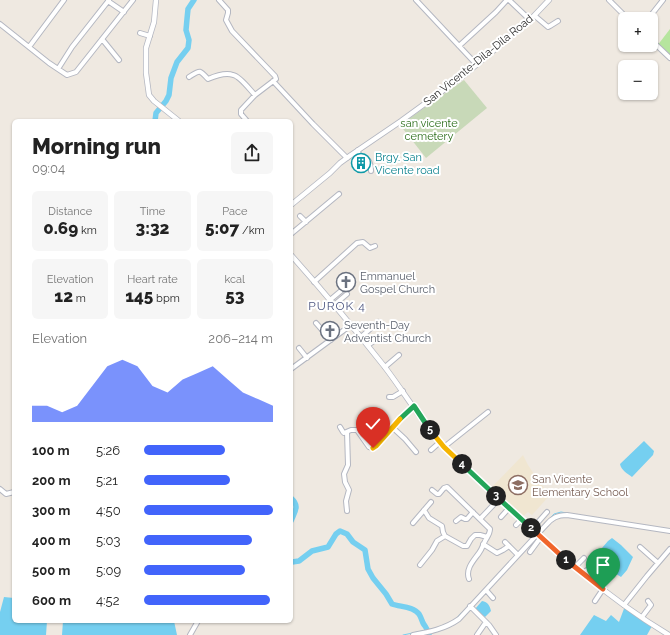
<!DOCTYPE html>
<html lang="en">
<head>
<meta charset="utf-8">
<style>
  :root { --surface:#fff; --page:#f6f6f6; --text:#222; --muted:#767676; --accent:#4264fb }
  body { margin:0; font-family:Raleway,sans-serif; background:var(--page); color:var(--text); height:100vh; display:flex; flex-direction:column; font-size:15px; white-space:nowrap }
  * { box-sizing:border-box; margin:0 }
  p { font-size:13px; color:var(--muted) }
  .icon { flex:none; width:22px; height:22px; fill:none; stroke:currentColor; stroke-width:2; stroke-linecap:round; stroke-linejoin:round }
  .map { position:relative; flex:1; overflow:hidden }
  .details { position:absolute; left:12px; top:119px; width:281px; height:504px; display:flex; flex-direction:column; background:var(--surface); border-radius:6px; box-shadow:0 1px 3px #0004 }
  .details>* { flex:none }
  .buttons { position:absolute; left:618px; top:12px; display:grid; gap:8px }
  .buttons a { display:grid; place-items:center; width:40px; height:40px; border-radius:6px; background:var(--surface); box-shadow:0 1px 3px #0004; font-size:20px }
  .pin { position:absolute; display:grid; place-items:center; width:34px; height:34px; color:#fff; margin:-41px -17px; border-radius:50% 50% 50% 0; rotate:-45deg; box-shadow:0 0 4px #0007 }
  .pin .icon { rotate:45deg }
  .km { position:absolute; width:20px; height:20px; margin:-10px; border-radius:50%; background:#222; color:#fff; font-size:11px; line-height:20px; text-align:center }
  .round { display:grid; place-items:center; flex:none; width:42px; height:42px; border-radius:6px; background:var(--page) }
  .overview { display:flex; align-items:center; justify-content:space-between; height:68px; padding:0 20px }
  h1 { font-size:22px; font-weight:800; line-height:30px }
  .stats { display:grid; grid-template-columns:repeat(3,1fr); gap:6px; height:68px; padding:4px 20px }
  .stats div { display:grid; align-content:center; border-radius:6px; background:var(--page); text-align:center }
  .stats b { font-size:17px; font-weight:800 }
  .stats small { font-size:11px; font-weight:400 }
  .stats p { font-size:11px }
  .chart { height:112px; padding:8px 20px }
  .chart p { display:flex; justify-content:space-between }
  .chart svg { width:100%; height:72px; margin-top:4px; fill:var(--accent); opacity:.7 }
  ul { padding:0 20px; list-style:none; font-size:13px }
  li { display:grid; grid-template-columns:64px 48px 1fr; align-items:center; height:30px }
  li i { height:10px; border-radius:5px; background:var(--accent) }
  .map>svg:first-child { display:block }
  .education { fill:#f0e6d1 }
  .green { fill:#b6e59e }
  .cemetery { fill:#c8d9b8 }
  .water { fill:#75cff0 }
  .lines { fill:none; stroke-linecap:round; stroke-linejoin:round }
  .stream { stroke:#75cff0; stroke-width:1 }
  .river { stroke:#75cff0; stroke-width:5.5 }
  .minor-casing { stroke:#b4b7c1; stroke-width:6 }
  .tertiary-casing { stroke:#b4b7c1; stroke-width:6 }
  .minor { stroke:#fff; stroke-width:4 }
  .tertiary { stroke:#fff; stroke-width:4.5 }
  .split-1-casing { stroke:#fff; stroke-width:8 }
  .split-2-casing { stroke:#fff; stroke-width:8 }
  .split-3-casing { stroke:#fff; stroke-width:8 }
  .split-4-casing { stroke:#fff; stroke-width:8 }
  .split-5-casing { stroke:#fff; stroke-width:8 }
  .split-6-casing { stroke:#fff; stroke-width:8 }
  .split-7-casing { stroke:#fff; stroke-width:8 }
  .split-1 { stroke:#f0652b; stroke-width:5 }
  .split-2 { stroke:#f0652b; stroke-width:5 }
  .split-3 { stroke:#22a559; stroke-width:5 }
  .split-4 { stroke:#22a559; stroke-width:5 }
  .split-5 { stroke:#f5b400; stroke-width:5 }
  .split-6 { stroke:#22a559; stroke-width:5 }
  .split-7 { stroke:#f5b400; stroke-width:5 }
  .labels { text-anchor:middle; stroke-width:4; stroke-linejoin:round; paint-order:stroke }
  .street-label { font-size:11px; fill:#2e2e2e; stroke:#fff }
  .park-label { font-size:11px; fill:#2c6e1b; stroke:#fff }
  .culture-label { font-size:11px; fill:#0d838f; stroke:#fff; text-anchor:start }
  .worship-label { font-size:11px; fill:#5b616d; stroke:#fff; text-anchor:start }
  .education-label { font-size:11px; fill:#785e54; stroke:#fff; text-anchor:start }
  .neighbourhood-label { font-size:12px; letter-spacing:1px; fill:#4d5680; stroke:#fff }
</style>
</head>
<body>
<div class="map">
<svg width="670" height="635" viewBox="0 0 670 635">
  <rect width="100%" height="100%" fill="#efe9e1"/>
  <!-- education -->
  <path class="education" d="M523 455 528 465 540 483 550 495 532 515 528 512 522 517 491 488Z"/>
  <!-- green -->
  <path class="green" d="M670 29V54H669L657 46Z"/>
  <!-- cemetery -->
  <path class="cemetery" d="M464 80 487 108 426 158 400 125Z"/>
  <!-- water -->
  <path class="water" d="M644 441 654 451 653 455 632 477C628 474 621 470 620 464Z
    M612 538 621 545 633 557 627 570 621 577 613 572V567L609 562 612 559V556L602 548 608 541Z
    M4 597 14 598V621H47L46 635H0V612Z
    M482 601C488 602 490 606 491 611L485 617 475 609Z
    M625 606 652 626 647 635H580L594 615 606 621 611 615 619 622Z
    M63 621H174L177 635H62Z"/>
  <g class="lines">
    <!-- stream -->
    <path class="stream" d="M549 519 554 514 561 512 583 516
      M457 618 461 613
      M403 635 432 629"/>
    <!-- river -->
    <path class="river" d="M155 121 156 113 166 101 169 95 171 78 177 62 188 48 189 40 186 30 187 19 188 9 194 0
      M291 498C300 506 295 511 291 521
      M291 561 292 562 299 561 312 551 328 547 336 534 340 531 347 534 353 542 365 550 368 569 373 578 386 594 392 604C400 607 413 606 419 614 421 617 422 621 423 623 426 628 428 629 429 635"/>
    <!-- minor casing -->
    <g class="minor-casing">
      <path id="minor" d="M219 0 228 10V13L226 20 232 31 275 76 276 79 255 95 241 110V114L247 121
        M416 0 476 64
        M509 0 530 20
        M609 0 628 19
        M108 1 124 12
        M535 16 548 27 550 26 558 21
        M648 19 663 0
        M0 24 49 63 67 75 76 72 133 0
        M140 33 150 36
        M102 39 119 60
        M651 40 670 58
        M459 46 496 12 507 0
        M29 47 64 0
        M58 69 72 47 109 0
        M189 77C200 70 199 69 208 79 215 76 225 72 233 75 240 76 250 90 255 95
        M273 81 313 124 347 158
        M358 150 359 156C368 158 371 161 371 171
        M300 216 306 222
        M291 234 339 194
        M314 282 357 243 363 242 370 248 375 246
        M330 300 342 290
        M334 305 347 294
        M316 323 331 340
        M361 337 378 322
        M368 345 380 337
        M299 348 307 358
        M385 367 399 355
        M291 369 351 325
        M389 397H393L403 391
        M340 427 343 432 344 433 351 430H357L369 447 373 448 376 446 392 427 414 406
        M392 427 405 439 416 452
        M347 432 348 465 344 474 345 482 349 490 346 501 347 511
        M444 447 488 412
        M431 450 440 442
        M0 489 6 494 14 492
        M432 490 437 494H439L444 488 447 487 490 529C490 534 487 537 485 541 483 545 482 549 479 553 474 560 465 569 469 579
        M424 510 429 518 442 526 443 532 445 536 463 546H467L471 539 475 535H480L487 537
        M501 517 509 508
        M480 519 499 499
        M456 521 461 517 465 519H467L473 512
        M413 523 431 502
        M516 525 521 520
        M532 529 547 512
        M505 542 518 555
        M483 544 497 553 503 550 509 546
        M640 547 658 563
        M530 552 541 537
        M420 565 432 550 437 541 445 536
        M575 567 584 558
        M583 573 591 567
        M486 590 493 598
        M595 601 603 589
        M624 605 647 576 670 549
        M470 606 489 625 496 635
        M642 617 651 605 648 601
        M190 635 198 621
        M413 635C429 632 445 629 459 619L546 525C552 518 557 515 567 515L670 531
        M477 635 486 622"/>
    </g>
    <!-- tertiary casing -->
    <g class="tertiary-casing">
      <path id="tertiary" d="M156 0 154 22 146 48V73L149 95 154 101 179 121
        M291 205 330 173 340 163 351 155 401 121 463 76 530 20 549 0
        M291 255C323 291 354 328 384 366 404 392 421 421 443 446 460 465 481 482 500 500 553 549 607 598 669 635"/>
    </g>
    <!-- minor -->
    <use href="#minor" class="minor"/>
    <!-- tertiary -->
    <use href="#tertiary" class="tertiary"/>
  </g>
  <g class="lines">
    <!-- split-1 casing -->
    <g class="split-1-casing">
      <path id="split-1" d="M566 560 603 589"/>
    </g>
    <!-- split-2 casing -->
    <g class="split-2-casing">
      <path id="split-2" d="M531 528 566 560"/>
    </g>
    <!-- split-3 casing -->
    <g class="split-3-casing">
      <path id="split-3" d="M496 496 531 528"/>
    </g>
    <!-- split-4 casing -->
    <g class="split-4-casing">
      <path id="split-4" d="M462 464 496 496"/>
    </g>
    <!-- split-5 casing -->
    <g class="split-5-casing">
      <path id="split-5" d="M430 430 444 447 462 464"/>
    </g>
    <!-- split-6 casing -->
    <g class="split-6-casing">
      <path id="split-6" d="M400 419 414 406 430 430"/>
    </g>
    <!-- split-7 casing -->
    <g class="split-7-casing">
      <path id="split-7" d="M373 448 376 446 400 419"/>
    </g>
    <!-- split-1 -->
    <use href="#split-1" class="split-1"/>
    <!-- split-2 -->
    <use href="#split-2" class="split-2"/>
    <!-- split-3 -->
    <use href="#split-3" class="split-3"/>
    <!-- split-4 -->
    <use href="#split-4" class="split-4"/>
    <!-- split-5 -->
    <use href="#split-5" class="split-5"/>
    <!-- split-6 -->
    <use href="#split-6" class="split-6"/>
    <!-- split-7 -->
    <use href="#split-7" class="split-7"/>
  </g>
  <!-- icons -->
  <defs>
    <g id="building-ring" transform="scale(1)"><circle r="9.5" fill="#fff" stroke="#0f9aa8" stroke-width="1.5"/><path d="M-4-6H4V6H1V3H-1V6H-4ZM-2.5-4.3h1.7v1.8h-1.7ZM.8-4.3h1.7v1.8H.8ZM-2.5-1h1.7V.8h-1.7ZM.8-1h1.7V.8H.8Z" fill="#0f9aa8"/></g>
    <g id="church-ring" transform="scale(1)"><circle r="9.5" fill="#fff" stroke="#6b7280" stroke-width="1.5"/><path d="M-1.2-6h2.4v3.5h3.3v2.4h-3.3V6h-2.4V-.1h-3.3v-2.4h3.3Z" fill="#6b7280"/></g>
    <g id="school-ring" transform="scale(1)"><circle r="9.5" fill="#fff" stroke="#8d6e63" stroke-width="1.5"/><path d="M0-5L7-2L0 1L-7-2ZM-4 1L0 2.5L4 1V4Q0 6-4 4Z" fill="#8d6e63"/></g>
  </defs>
  <g fill-rule="evenodd">
    <use href="#building-ring" x="361" y="163"/>
    <use href="#church-ring" x="346" y="282"/>
    <use href="#church-ring" x="330" y="331"/>
    <use href="#school-ring" x="518" y="485"/>
  </g>
  <g class="labels">
    <!-- street labels -->
    <g class="street-label">
      <text transform="translate(478 60) rotate(-39)" y="4">San Vicente-Dila-Dila Road</text>
    </g>
    <!-- park labels -->
    <g class="park-label">
      <text x="429" y="127">san vicente<tspan x="429" dy="13">cemetery</tspan></text>
    </g>
    <!-- culture labels -->
    <g class="culture-label">
      <text x="375" y="161">Brgy. San<tspan x="375" dy="13">Vicente road</tspan></text>
    </g>
    <!-- worship labels -->
    <g class="worship-label">
      <text x="360" y="280">Emmanuel<tspan x="360" dy="13">Gospel Church</tspan></text>
      <text x="344" y="329">Seventh-Day<tspan x="344" dy="13">Adventist Church</tspan></text>
    </g>
    <!-- education labels -->
    <g class="education-label">
      <text x="532" y="483">San Vicente<tspan x="532" dy="13">Elementary School</tspan></text>
    </g>
    <!-- neighbourhood labels -->
    <g class="neighbourhood-label">
      <text x="337" y="310">PUROK 4</text>
    </g>
  </g>
</svg>
<div class="buttons">
<a>+</a>
<a>−</a>
</div>
<div class="pin" style="left:603px;top:589px;background:#1e9e55"><svg class="icon" aria-label="arrive" viewBox="0 0 24 24"><path d="M6 21V4h12l-3 4 3 4H6"/></svg></div>
<div class="pin" style="left:373px;top:448px;background:#d93025"><svg class="icon" aria-label="check" viewBox="0 0 24 24"><path d="M5 12l5 5 9-10"/></svg></div>
<b class="km" style="left:566px;top:560px">1</b>
<b class="km" style="left:531px;top:528px">2</b>
<b class="km" style="left:496px;top:496px">3</b>
<b class="km" style="left:462px;top:464px">4</b>
<b class="km" style="left:430px;top:430px">5</b>
<section class="details">
<div class="overview"><div><h1>Morning run</h1><p>09:04</p></div><a class="round"><svg class="icon" aria-label="share" viewBox="0 0 24 24"><path d="M12 15V3M7 8l5-5 5 5M5 13v7h14v-7"/></svg></a></div>
<div class="stats">
<div><p>Distance</p><b>0.69<small> km</small></b></div>
<div><p>Time</p><b>3:32</b></div>
<div><p>Pace</p><b>5:07<small> /km</small></b></div>
</div>
<div class="stats">
<div><p>Elevation</p><b>12<small> m</small></b></div>
<div><p>Heart rate</p><b>145<small> bpm</small></b></div>
<div><p>kcal</p><b>53</b></div>
</div>
<div class="chart"><p><span>Elevation</span>206–214 m</p>
<svg viewBox="0 0 160 44" preserveAspectRatio="none"><path d="M0 44V34L10 34L20 38L30 34L40 22L50 10L60 6L70 10L80 22L90 26L100 18L110 14L120 10L130 18L140 26L150 30L160 34V44z"/></svg>
</div>
<ul>
<li><b>100 m</b>5:26<i style="width:63%"></i></li>
<li><b>200 m</b>5:21<i style="width:67%"></i></li>
<li><b>300 m</b>4:50<i style="width:100%"></i></li>
<li><b>400 m</b>5:03<i style="width:84%"></i></li>
<li><b>500 m</b>5:09<i style="width:78%"></i></li>
<li><b>600 m</b>4:52<i style="width:98%"></i></li>
</ul>
</section>
</div>
</body>
</html>
